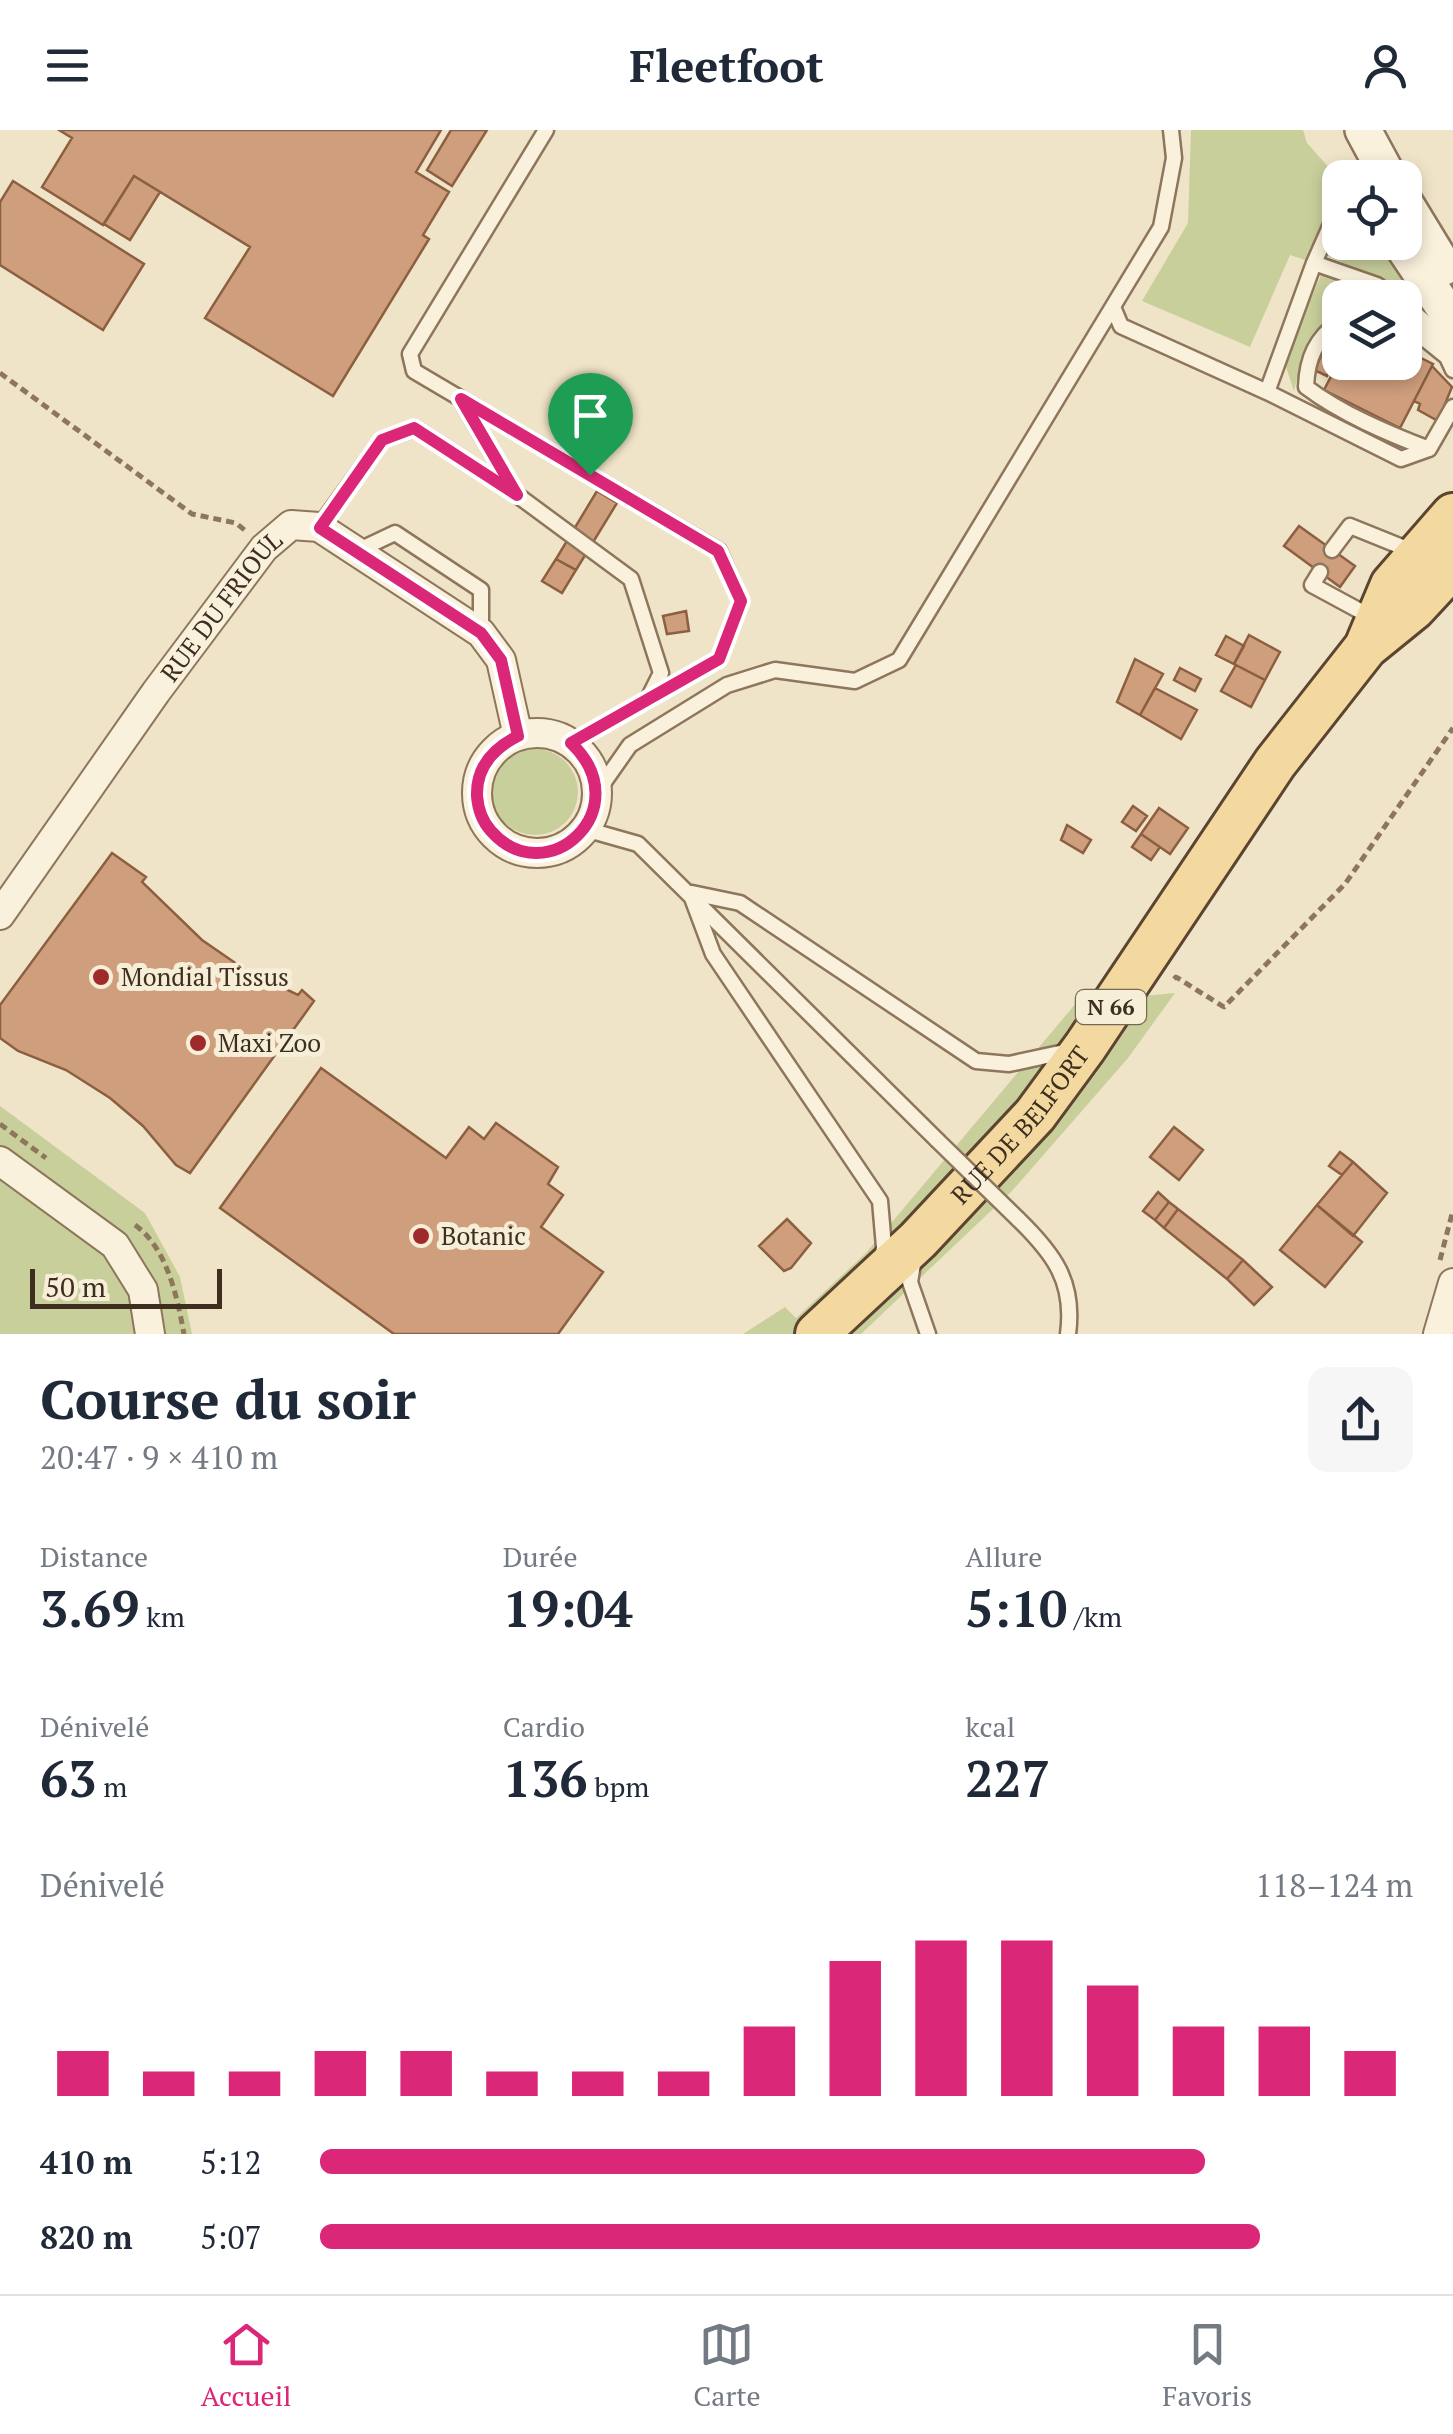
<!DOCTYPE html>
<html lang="fr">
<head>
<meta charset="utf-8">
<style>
  :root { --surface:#fff; --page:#f6f6f7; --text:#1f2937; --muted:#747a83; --line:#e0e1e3; --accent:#db2777 }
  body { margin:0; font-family:"PT Serif",serif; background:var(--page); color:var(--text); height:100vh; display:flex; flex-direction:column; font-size:38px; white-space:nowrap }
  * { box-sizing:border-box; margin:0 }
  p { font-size:32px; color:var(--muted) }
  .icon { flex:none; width:55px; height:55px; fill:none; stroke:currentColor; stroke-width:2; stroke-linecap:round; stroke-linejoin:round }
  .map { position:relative; height:1204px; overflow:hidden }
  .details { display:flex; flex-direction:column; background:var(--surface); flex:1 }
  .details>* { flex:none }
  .fabs { position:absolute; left:1322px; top:30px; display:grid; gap:20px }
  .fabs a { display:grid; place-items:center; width:100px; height:100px; border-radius:20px; background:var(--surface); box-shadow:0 5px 15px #0003; font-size:50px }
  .scale { position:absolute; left:30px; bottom:25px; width:192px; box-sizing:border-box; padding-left:10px; border:5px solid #3d2e20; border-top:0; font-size:28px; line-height:35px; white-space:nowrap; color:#3d2e20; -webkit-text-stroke:8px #f7eed8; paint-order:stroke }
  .pin { position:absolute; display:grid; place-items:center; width:85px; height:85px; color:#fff; margin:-102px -42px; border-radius:50% 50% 50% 0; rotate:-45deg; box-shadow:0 0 10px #0007 }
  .pin .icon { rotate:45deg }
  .round { display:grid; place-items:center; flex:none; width:105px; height:105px; border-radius:20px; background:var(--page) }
  .head { display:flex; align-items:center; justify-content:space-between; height:170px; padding:0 40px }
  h1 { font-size:55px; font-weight:800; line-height:75px }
  .stats { display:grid; grid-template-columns:repeat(3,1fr); gap:15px; height:170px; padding:10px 40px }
  .stats div { display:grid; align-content:center }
  .stats b { font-size:50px; font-weight:800 }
  .stats small { font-size:28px; font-weight:400 }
  .stats p { font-size:28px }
  .chart { height:280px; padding:20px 40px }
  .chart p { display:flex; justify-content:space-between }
  .chart svg { width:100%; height:180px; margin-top:10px; stroke:var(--accent); stroke-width:6 }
  ul { padding:0 40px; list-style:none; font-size:32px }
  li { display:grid; grid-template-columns:160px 120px 1fr; align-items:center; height:75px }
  li i { height:25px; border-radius:12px; background:var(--accent) }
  header { display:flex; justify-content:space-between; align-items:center; height:130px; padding:0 40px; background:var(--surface); font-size:45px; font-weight:800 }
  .dock { display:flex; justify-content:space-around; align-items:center; height:140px; border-top:2px solid var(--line); background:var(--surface); font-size:28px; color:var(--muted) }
  .dock a { display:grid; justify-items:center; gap:5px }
  .dock .selected { color:var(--accent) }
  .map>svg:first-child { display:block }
  .green { fill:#c9cf9b }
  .building { fill:#cf9f7d; stroke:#8d5f41; stroke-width:2.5 }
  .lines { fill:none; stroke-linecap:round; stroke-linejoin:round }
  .service-casing { stroke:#8d765c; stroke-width:19 }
  .minor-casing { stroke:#8d765c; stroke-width:32 }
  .tertiary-casing { stroke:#8d765c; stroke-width:40 }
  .primary-casing { stroke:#5b4430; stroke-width:48 }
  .path { stroke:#8d765c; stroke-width:5; stroke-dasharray:8 5; stroke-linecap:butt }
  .service { stroke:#faf1dc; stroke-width:14 }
  .minor { stroke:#faf1dc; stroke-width:28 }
  .tertiary { stroke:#faf1dc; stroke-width:35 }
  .primary { stroke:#f3d9a0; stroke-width:42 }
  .service-bridge-casing { stroke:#8d765c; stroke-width:19; stroke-linecap:butt }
  .service-bridge { stroke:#faf1dc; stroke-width:14 }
  .route-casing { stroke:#fff; stroke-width:20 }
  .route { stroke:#db2777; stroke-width:12 }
  .poi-dot { fill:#9e2a2b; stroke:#f7eed8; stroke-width:4 }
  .labels { text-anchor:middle; stroke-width:10; stroke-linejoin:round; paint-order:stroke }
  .shield { fill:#f7eed8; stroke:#756857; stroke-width:2.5 }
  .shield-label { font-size:22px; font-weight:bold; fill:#3d2e20 }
  .street-label { font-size:25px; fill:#3d2e20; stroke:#f7eed8 }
  .poi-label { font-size:25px; fill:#3d2e20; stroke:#f7eed8; text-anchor:start }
</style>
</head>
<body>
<header><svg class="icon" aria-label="menu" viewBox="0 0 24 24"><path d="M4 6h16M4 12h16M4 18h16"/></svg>Fleetfoot<svg class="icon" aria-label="person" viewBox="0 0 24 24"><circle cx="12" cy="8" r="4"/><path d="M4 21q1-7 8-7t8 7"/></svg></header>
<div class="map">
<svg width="1453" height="1204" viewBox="0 0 1453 1204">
  <rect width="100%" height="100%" fill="#f0e4c8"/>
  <!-- green -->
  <path class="green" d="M1191 0H1303L1307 13 1340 50 1314 133 1290 125 1250 217 1142 171 1188 93Z
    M1340 99V112L1385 113 1418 168 1326 125Z
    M1322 142 1370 162 1375 167 1340 168V180C1311 196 1301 230 1294 261L1285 234Z
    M492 662a43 43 0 1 1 86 0a43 43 0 1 1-86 0Z
    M1175 863 1128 928 1012 1061 861 1204H743L785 1177 796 1188 866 1123 1077 872Z
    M0 976 145 1083 180 1147 192 1204H0Z"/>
  <!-- building -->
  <path class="building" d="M59 0H441L416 42 449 62 423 105 429 109 333 266 205 188 250 117 134 46 103 95 42 57 72 8Z
    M451 0H487L452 56 427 40Z
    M134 46 160 62 130 110 104 94Z
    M13 51 144 134 103 200 0 135V72Z
    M1329 211 1340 219 1327 246 1314 240Z
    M1405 220 1433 234 1400 298 1324 260 1340 229V232H1405Z
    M1432 236 1452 257 1438 291 1418 280 1420 274 1414 271Z
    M597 361 617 373 576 440 556 429Z
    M1299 396 1355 436 1340 457 1284 416Z
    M556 429 576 440 562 463 542 451Z
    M686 481 689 501 667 504 663 486Z
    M1249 505 1280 522 1265 550 1234 534Z
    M1226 506 1244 516 1234 534 1216 525Z
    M1135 529 1163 544 1140 585 1117 572Z
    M1236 535 1265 550 1251 577 1221 561Z
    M1180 538 1201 549 1195 561 1174 550Z
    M1155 558 1197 580 1181 609 1140 585Z
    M1133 676 1147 686 1136 701 1122 692Z
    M1159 678 1188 698 1170 724 1141 704Z
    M1067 695 1091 710 1083 723 1061 710Z
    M1141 704 1160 717 1151 730 1132 717Z
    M112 723 146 747 142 752 202 810 244 839 298 865 302 860 314 871 190 1043 176 1035 143 996 110 968 66 940 18 921 0 908V875Z
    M321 938 446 1028 469 997 484 1009 496 993 558 1037 548 1054 563 1065 541 1097 603 1142 558 1204H394L220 1078Z
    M1174 997 1203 1020 1179 1050 1150 1027Z
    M1340 1022 1353 1032 1342 1045 1329 1036Z
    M1353 1032 1387 1063 1353 1106 1317 1075Z
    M1158 1062 1169 1072 1155 1090 1143 1081Z
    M1169 1072 1178 1079 1164 1098 1155 1090Z
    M1317 1075 1362 1112 1325 1157 1280 1120Z
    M1178 1079 1243 1130 1227 1149 1164 1098Z
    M787 1089 811 1113 791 1138 784 1141 759 1116Z
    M1243 1130 1272 1157 1254 1175 1227 1149Z"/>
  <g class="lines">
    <!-- service casing -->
    <g class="service-casing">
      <path id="service" d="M546 0 410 224 414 241 719 421 741 471 719 529 571 613
        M1314 133 1377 155 1395 168
        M1405 175 1453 216
        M1113 177 1121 196 1267 262 1401 329 1429 319 1453 277
        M1340 191C1316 208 1307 228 1306 257 1342 284 1387 303 1429 319
        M1405 193 1447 227 1453 240
        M1267 262 1314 133 1340 74
        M461 270 513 359
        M319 397 382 310 415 298 517 365 631 449 661 543 648 569
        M1332 420 1350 396 1412 421
        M357 421 395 403 481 460V502
        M1320 442 1312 455 1373 488
        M597 662 630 615 727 555 775 540 855 551 899 530 1161 97 1174 28 1171 0
        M585 699 638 714 937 1010
        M692 763 740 773 976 931 1009 934 1069 921
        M692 768 713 824 880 1071 884 1117 882 1131
        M1018 1089C1054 1124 1075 1152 1068 1204
        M914 1128 910 1152 928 1204"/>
    </g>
    <!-- minor casing -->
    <g class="minor-casing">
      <g id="minor">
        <circle cx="537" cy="663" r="60"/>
        <path id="s1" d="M0 785 156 562 264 418 291 395 319 397 481 503 501 530 518 606"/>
        <path d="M0 1031 115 1115 143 1160 150 1204"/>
        <path d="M1438 1204 1453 1153"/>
      </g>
    </g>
    <!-- tertiary casing -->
    <g class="tertiary-casing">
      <path id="tertiary" d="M1363 0 1389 48
        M1405 73 1444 137
        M1400 112 1453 191"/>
    </g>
    <!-- primary casing -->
    <g class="primary-casing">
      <g id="primary">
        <path d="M1368 512 1392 455 1453 385"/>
        <path id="s2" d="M817 1204 918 1110 1035 985 1085 917 1275 633 1366 517 1414 478 1453 436"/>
      </g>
    </g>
    <!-- path -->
    <path class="path" d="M0 243 192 384 236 393 247 402
      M1174 849 1176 847 1224 877 1345 754 1453 598
      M0 994 46 1028
      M135 1095C167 1118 177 1166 184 1204
      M1440 1130 1453 1080"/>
    <!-- service -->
    <use href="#service" class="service"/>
    <!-- minor -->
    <use href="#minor" class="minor"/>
    <!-- tertiary -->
    <use href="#tertiary" class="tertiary"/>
    <!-- primary -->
    <use href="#primary" class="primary"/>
    <!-- service-bridge casing -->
    <g class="service-bridge-casing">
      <path id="service-bridge" d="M937 1010 1018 1089"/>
    </g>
    <!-- service-bridge -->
    <use href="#service-bridge" class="service-bridge"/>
  </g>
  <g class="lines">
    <!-- route casing -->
    <g class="route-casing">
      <path id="route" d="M461 269 718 421 741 471 719 529 571 613C640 678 547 764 491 701 482 691 478 679 477 666 476 636 494 618 518 606L501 530 481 503 320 398 382 310 414 298 517 365Z"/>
    </g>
    <!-- route -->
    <use href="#route" class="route"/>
  </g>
  <!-- markers -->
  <g class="poi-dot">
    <circle cx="101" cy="847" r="10"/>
    <circle cx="198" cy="913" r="10"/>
    <circle cx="421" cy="1106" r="10"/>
  </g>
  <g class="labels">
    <!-- shield labels -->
    <rect class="shield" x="1076" y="860" width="70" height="34" rx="8"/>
    <g class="shield-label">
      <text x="1111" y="885">N 66</text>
    </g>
    <!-- street labels -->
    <g class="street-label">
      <text dy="9" stroke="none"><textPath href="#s1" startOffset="380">RUE DU FRIOUL</textPath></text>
      <text dy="9" stroke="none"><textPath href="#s2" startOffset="292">RUE DE BELFORT</textPath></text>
    </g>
    <!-- poi labels -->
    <g class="poi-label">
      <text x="121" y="856">Mondial Tissus</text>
      <text x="218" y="922">Maxi Zoo</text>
      <text x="441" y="1115">Botanic</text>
    </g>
  </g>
</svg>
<div class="fabs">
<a><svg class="icon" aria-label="locate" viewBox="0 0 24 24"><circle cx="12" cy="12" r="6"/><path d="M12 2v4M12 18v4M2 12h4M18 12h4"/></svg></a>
<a><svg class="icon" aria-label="layers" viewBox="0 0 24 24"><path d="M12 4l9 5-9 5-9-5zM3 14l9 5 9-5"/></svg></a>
</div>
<div class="scale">50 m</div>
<div class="pin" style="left:590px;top:345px;background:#1e9e55"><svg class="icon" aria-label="arrive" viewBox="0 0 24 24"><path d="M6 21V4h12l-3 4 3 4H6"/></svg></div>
</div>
<section class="details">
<div class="head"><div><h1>Course du soir</h1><p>20:47 · 9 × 410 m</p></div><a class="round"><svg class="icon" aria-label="share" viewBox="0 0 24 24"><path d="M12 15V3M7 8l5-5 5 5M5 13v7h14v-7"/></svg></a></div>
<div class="stats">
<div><p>Distance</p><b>3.69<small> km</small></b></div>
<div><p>Durée</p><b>19:04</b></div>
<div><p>Allure</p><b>5:10<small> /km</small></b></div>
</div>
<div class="stats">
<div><p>Dénivelé</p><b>63<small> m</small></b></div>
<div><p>Cardio</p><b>136<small> bpm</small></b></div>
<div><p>kcal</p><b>227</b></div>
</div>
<div class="chart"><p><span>Dénivelé</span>118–124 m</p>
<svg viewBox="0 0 160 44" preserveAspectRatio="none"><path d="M5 44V33M15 44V38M25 44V38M35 44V33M45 44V33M55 44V38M65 44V38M75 44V38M85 44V27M95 44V11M105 44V6M115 44V6M125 44V17M135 44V27M145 44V27M155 44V33"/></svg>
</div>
<ul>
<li><b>410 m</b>5:12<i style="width:81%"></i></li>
<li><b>820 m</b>5:07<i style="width:86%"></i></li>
</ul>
</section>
<nav class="dock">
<a class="selected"><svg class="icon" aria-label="home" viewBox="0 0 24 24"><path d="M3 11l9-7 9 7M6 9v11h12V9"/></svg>Accueil</a>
<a><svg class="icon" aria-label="map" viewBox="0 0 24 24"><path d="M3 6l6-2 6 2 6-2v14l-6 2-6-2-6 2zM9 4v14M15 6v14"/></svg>Carte</a>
<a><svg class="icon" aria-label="saved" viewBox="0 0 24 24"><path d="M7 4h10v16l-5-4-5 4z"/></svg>Favoris</a>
</nav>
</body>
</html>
